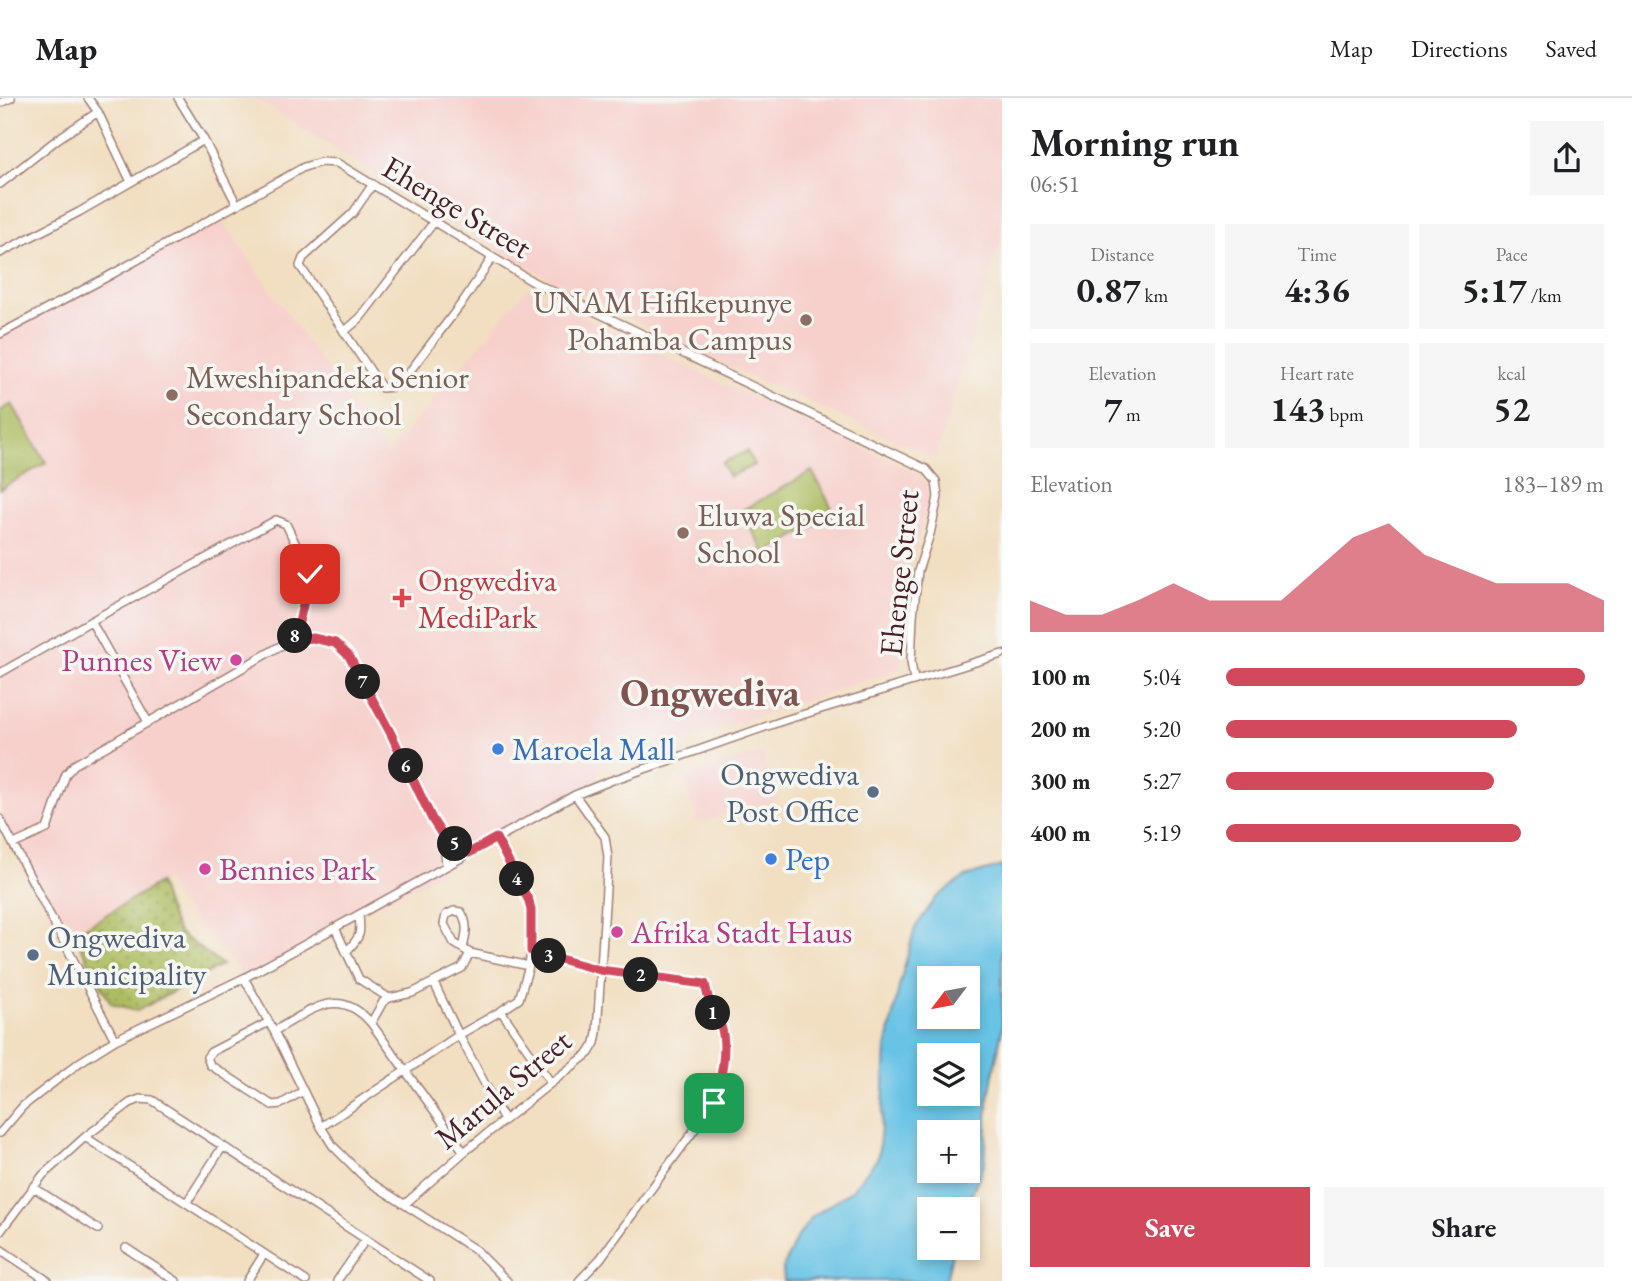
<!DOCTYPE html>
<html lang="en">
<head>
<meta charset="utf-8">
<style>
  :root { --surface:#fff; --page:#f6f6f6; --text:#202124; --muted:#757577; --line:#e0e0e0; --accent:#d1495b }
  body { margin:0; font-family:"EB Garamond",serif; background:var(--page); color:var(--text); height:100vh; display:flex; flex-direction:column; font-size:26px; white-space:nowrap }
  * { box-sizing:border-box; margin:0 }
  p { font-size:23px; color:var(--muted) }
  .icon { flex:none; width:38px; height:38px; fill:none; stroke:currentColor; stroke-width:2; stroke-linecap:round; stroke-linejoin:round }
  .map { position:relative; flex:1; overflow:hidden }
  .panel { display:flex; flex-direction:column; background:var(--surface); width:630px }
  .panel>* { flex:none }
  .needle { width:46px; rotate:238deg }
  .buttons { position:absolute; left:917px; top:868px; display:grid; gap:14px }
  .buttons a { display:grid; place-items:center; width:63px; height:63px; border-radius:0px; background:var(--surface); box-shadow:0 4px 10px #0003; font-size:35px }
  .pin { position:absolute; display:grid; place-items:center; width:60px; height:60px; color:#fff; margin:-30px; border-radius:14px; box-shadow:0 4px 10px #0006 }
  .km { position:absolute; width:35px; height:35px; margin:-18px; border-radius:50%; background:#222; color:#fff; font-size:19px; line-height:35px; text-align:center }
  .round { display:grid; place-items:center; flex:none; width:74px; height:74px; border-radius:0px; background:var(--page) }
  .overview { display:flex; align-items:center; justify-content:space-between; height:119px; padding:0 28px }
  h1 { font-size:38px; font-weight:700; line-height:52px }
  .metrics { display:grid; grid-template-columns:repeat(3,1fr); gap:10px; height:119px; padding:7px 28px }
  .metrics div { display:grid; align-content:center; border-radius:0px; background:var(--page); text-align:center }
  .metrics b { font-size:35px; font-weight:700 }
  .metrics small { font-size:19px; font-weight:400 }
  .metrics p { font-size:19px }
  .chart { height:196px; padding:14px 28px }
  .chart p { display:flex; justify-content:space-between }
  .chart svg { width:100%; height:126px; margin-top:7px; fill:var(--accent); opacity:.7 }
  .button { display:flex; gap:14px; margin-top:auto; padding:14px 28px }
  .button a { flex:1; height:80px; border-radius:0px; background:var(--accent); color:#fff; font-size:28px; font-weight:700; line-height:80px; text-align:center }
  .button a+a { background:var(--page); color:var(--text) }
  ul { padding:0 28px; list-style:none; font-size:23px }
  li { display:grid; grid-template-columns:112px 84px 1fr; align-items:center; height:52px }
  li i { height:18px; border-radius:9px; background:var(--accent) }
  header { display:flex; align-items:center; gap:42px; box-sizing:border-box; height:98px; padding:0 35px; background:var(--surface); border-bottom:2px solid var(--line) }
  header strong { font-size:33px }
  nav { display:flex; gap:38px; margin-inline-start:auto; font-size:24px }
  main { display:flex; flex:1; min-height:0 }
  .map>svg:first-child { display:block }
  .built { fill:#f7d0cc }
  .grass { fill:#acbc5e; stroke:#7b6e44; stroke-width:2 }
  .park { fill:url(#park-dots); stroke:#7b6e44; stroke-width:2 }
  .water { fill:#68c3e5; stroke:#597188; stroke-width:2; fill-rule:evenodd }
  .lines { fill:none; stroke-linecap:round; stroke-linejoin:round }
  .street-casing { stroke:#9e7e76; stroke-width:10 }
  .street { stroke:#fff; stroke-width:7 }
  .route-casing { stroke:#fff; stroke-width:14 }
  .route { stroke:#d1495b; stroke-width:9 }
  .education-dot { fill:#8d6e63; stroke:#f6f6f2; stroke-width:2.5 }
  .health-dot { fill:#e0444e; stroke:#f6f6f2; stroke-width:2.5 }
  .hotel-dot { fill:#d1479c; stroke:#f6f6f2; stroke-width:2.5 }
  .shop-dot { fill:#3f7fe0; stroke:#f6f6f2; stroke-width:2.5 }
  .service-dot { fill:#5c6f8a; stroke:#f6f6f2; stroke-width:2.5 }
  .labels { text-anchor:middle; stroke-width:7; stroke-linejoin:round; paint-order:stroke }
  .street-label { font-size:32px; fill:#4a1f2b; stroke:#f6f6f2 }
  .education-label { font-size:32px; fill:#785e54; stroke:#f6f6f2; text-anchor:start }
  .health-label { font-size:32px; fill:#be3a42; stroke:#f6f6f2; text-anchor:start }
  .hotel-label { font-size:32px; fill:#b23c85; stroke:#f6f6f2; text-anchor:start }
  .shop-label { font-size:32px; fill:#366cbe; stroke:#f6f6f2; text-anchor:start }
  .service-label { font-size:32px; fill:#4e5e75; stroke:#f6f6f2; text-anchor:end }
  .district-label { font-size:38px; font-weight:bold; fill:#7e5350; stroke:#f6f6f2 }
</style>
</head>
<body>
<header>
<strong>Map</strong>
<nav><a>Map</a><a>Directions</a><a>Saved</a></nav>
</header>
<main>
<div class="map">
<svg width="1002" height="1183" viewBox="0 0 1002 1183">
  <defs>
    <pattern id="park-dots" width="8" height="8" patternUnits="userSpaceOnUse" patternTransform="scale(1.75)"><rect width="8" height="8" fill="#acbc5e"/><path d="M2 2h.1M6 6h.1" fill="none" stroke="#8e984e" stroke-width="1.8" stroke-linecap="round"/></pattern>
  </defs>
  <rect width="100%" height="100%" fill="#f6f6f2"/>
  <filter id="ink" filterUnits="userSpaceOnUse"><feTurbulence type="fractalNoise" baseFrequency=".0143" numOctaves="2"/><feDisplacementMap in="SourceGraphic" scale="14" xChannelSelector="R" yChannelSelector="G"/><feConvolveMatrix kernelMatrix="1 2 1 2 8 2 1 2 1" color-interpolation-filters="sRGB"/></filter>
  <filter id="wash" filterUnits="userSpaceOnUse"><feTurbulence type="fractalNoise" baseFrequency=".00686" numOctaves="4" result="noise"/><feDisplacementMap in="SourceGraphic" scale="28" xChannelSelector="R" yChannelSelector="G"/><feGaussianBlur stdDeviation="1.57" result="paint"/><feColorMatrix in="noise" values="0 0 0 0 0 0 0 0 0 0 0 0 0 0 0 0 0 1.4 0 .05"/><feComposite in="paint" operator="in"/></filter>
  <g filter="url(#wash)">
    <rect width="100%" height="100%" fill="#f2dec0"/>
    <!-- built -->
    <path class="built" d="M254 0H1002V138L936 360 727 268 541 176 441 118Z
      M219 118 387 357 527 191 709 279 913 374 926 385 929 400 910 470 900 571 632 660 599 669 598 688 244 880 217 846 195 824 177 802 166 781 62 840 0 721V236Z
      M762 654 777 702 698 725 683 680Z"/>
    <!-- grass -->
    <path class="grass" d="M12 306 46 365 0 391V313Z
      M747 353 754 367 729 379 722 365Z
      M812 373 835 416 765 455 741 413Z"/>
    <!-- park -->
    <path class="park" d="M159 785 167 810 178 834 222 867 137 913 111 905 74 836Z"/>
    <!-- water -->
    <path class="water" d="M1002 768V931L988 1003 985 1064 965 1111H929V1150H953L946 1183H784L783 1170 796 1141 812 1119 852 1092 878 1060 883 1010 886 950 899 889 915 830 936 800 965 779ZM929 880H968V919H929ZM929 957H968V996H929ZM929 1034H968V1073H929Z"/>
  </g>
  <g filter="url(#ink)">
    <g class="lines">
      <!-- street casing -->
      <g class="street-casing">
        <path id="street" d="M88 0 98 14 131 84
          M178 0 204 42 237 107
          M0 5 11 0
          M0 86 59 40 98 14
          M373 86 353 115 303 160 300 168 382 290 393 289 407 277 464 202 492 160
          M0 155 79 114 204 42
          M344 234 360 220 434 124
          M0 236 107 179 304 69 321 64 337 65 535 185 926 371 936 383 938 399 930 436 918 473 913 518 911 564 914 582
          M91 523 148 624
          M0 575 91 523 276 422 286 426 310 476 295 542
          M0 721 115 942
          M444 740 469 755
          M14 746 47 731 66 676 74 667 282 547 295 542 313 540 335 545 349 559 390 634 432 721 444 740 446 768
          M335 830 359 881 389 900
          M463 850C466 837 469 826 461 814L454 813 446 817 444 826 454 845 470 855 529 868
          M347 853C361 838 361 836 359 817
          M531 853 600 872 705 886C707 895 709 904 712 913 714 918 719 923 721 928 728 949 721 984 714 1005L600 1161 579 1183
          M244 880 274 933 321 1029 333 1048 368 1083 477 1153 507 1183
          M434 885 459 937 504 1022
          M501 913 551 985
          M269 924 211 954 207 959 210 967 272 1007 281 1006 303 993
          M371 925 383 904 389 900 412 895 462 870 470 855
          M274 933C309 914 338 886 371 925L464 1054
          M321 1029 459 937 501 913 519 901 529 868 531 853V812L529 803 496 740
          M0 1035 23 1008 80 964 115 942 244 880 575 697 610 683 785 622 1002 556
          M85 1039 306 1183
          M33 1089 98 1131
          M187 1104 223 1048
          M405 1106 464 1054 589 955 595 945 597 934 608 759 605 739 575 697
          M0 1134 43 1077 85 1039 130 1005 140 1001 152 1002 430 1183
          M126 1150 176 1183
          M0 1151 48 1183
          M247 1183 264 1156
          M337 1183 366 1141"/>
      </g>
      <!-- street -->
      <use href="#street" class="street"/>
    </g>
  </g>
  <g class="lines" filter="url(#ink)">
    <!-- route casing -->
    <g class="route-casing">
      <path id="route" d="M310 476 295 542 313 540 335 545 349 558 390 634 432 721 444 740 469 755 496 740 529 803 531 812V853L600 872 705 886C707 895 709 904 712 913 714 918 719 923 721 928 728 949 721 985 714 1005"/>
    </g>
    <!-- route -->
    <use href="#route" class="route"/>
  </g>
  <!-- markers -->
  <g class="education-dot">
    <circle cx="806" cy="222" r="7"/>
    <circle cx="172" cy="297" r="7"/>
    <circle cx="683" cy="435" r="7"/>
  </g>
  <path class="health-dot" d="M398.5 489.5h7v7h7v7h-7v7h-7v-7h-7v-7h7z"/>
  <g class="hotel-dot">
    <circle cx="236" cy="562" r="7"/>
    <circle cx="205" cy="771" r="7"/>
    <circle cx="617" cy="834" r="7"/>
  </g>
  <g class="shop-dot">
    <circle cx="498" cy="651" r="7"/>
    <circle cx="771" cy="761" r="7"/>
  </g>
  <g class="service-dot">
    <circle cx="873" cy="694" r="7"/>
    <circle cx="33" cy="857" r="7"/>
  </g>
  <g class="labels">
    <!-- street labels -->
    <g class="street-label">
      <text transform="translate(457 109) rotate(31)" y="11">Ehenge Street</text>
      <text transform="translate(899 475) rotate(-84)" y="11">Ehenge Street</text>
      <text transform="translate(503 991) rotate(-40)" y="11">Marula Street</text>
    </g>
    <!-- education labels -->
    <g class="education-label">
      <text x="792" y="215" text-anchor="end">UNAM Hifikepunye<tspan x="792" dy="37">Pohamba Campus</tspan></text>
      <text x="186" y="290">Mweshipandeka Senior<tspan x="186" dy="37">Secondary School</tspan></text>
      <text x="697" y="428">Eluwa Special<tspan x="697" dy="37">School</tspan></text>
    </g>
    <!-- health labels -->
    <g class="health-label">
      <text x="418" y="493">Ongwediva<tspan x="418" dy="37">MediPark</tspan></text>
    </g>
    <!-- hotel labels -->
    <g class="hotel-label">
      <text x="222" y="573" text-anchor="end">Punnes View</text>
      <text x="219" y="782">Bennies Park</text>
      <text x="631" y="845">Afrika Stadt Haus</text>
    </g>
    <!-- shop labels -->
    <g class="shop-label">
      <text x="512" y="662">Maroela Mall</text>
      <text x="785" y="772">Pep</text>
    </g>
    <!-- service labels -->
    <g class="service-label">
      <text x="859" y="687">Ongwediva<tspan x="859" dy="37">Post Office</tspan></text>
      <text x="47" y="850" text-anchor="start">Ongwediva<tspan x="47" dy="37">Municipality</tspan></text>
    </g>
    <!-- district labels -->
    <g class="district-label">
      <text x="710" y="608">Ongwediva</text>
    </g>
  </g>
</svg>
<div class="buttons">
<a><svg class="needle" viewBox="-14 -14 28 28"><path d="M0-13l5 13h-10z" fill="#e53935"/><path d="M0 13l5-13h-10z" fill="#757577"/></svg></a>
<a><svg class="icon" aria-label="layers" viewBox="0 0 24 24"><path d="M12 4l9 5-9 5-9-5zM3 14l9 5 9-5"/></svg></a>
<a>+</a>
<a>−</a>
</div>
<div class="pin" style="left:714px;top:1005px;background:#1e9e55"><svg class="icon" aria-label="arrive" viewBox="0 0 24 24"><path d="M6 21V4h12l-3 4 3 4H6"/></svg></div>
<div class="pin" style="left:310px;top:476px;background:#d93025"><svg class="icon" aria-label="check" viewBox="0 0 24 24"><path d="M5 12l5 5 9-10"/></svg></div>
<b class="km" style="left:713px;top:915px">1</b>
<b class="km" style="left:641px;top:877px">2</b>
<b class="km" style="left:549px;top:858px">3</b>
<b class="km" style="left:517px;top:781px">4</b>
<b class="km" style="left:455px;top:746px">5</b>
<b class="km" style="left:406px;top:668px">6</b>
<b class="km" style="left:363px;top:584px">7</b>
<b class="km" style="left:295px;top:538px">8</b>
</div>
<section class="panel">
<div class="overview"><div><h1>Morning run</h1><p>06:51</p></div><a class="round"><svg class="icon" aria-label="share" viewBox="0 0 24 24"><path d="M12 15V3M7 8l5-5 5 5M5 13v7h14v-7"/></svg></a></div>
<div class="metrics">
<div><p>Distance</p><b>0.87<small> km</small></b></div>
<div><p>Time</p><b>4:36</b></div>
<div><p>Pace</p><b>5:17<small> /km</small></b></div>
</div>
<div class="metrics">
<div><p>Elevation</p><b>7<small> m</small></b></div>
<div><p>Heart rate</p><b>143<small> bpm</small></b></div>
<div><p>kcal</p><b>52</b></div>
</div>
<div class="chart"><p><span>Elevation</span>183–189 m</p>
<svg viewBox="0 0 160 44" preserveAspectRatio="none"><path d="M0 44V33L10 38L20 38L30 33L40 27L50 33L60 33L70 33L80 22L90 11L100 6L110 17L120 22L130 27L140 27L150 27L160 33V44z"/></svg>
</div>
<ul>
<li><b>100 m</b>5:04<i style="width:95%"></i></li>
<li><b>200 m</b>5:20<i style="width:77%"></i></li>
<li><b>300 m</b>5:27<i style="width:71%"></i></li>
<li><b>400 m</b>5:19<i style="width:78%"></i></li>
</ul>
<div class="button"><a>Save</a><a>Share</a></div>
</section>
</main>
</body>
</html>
